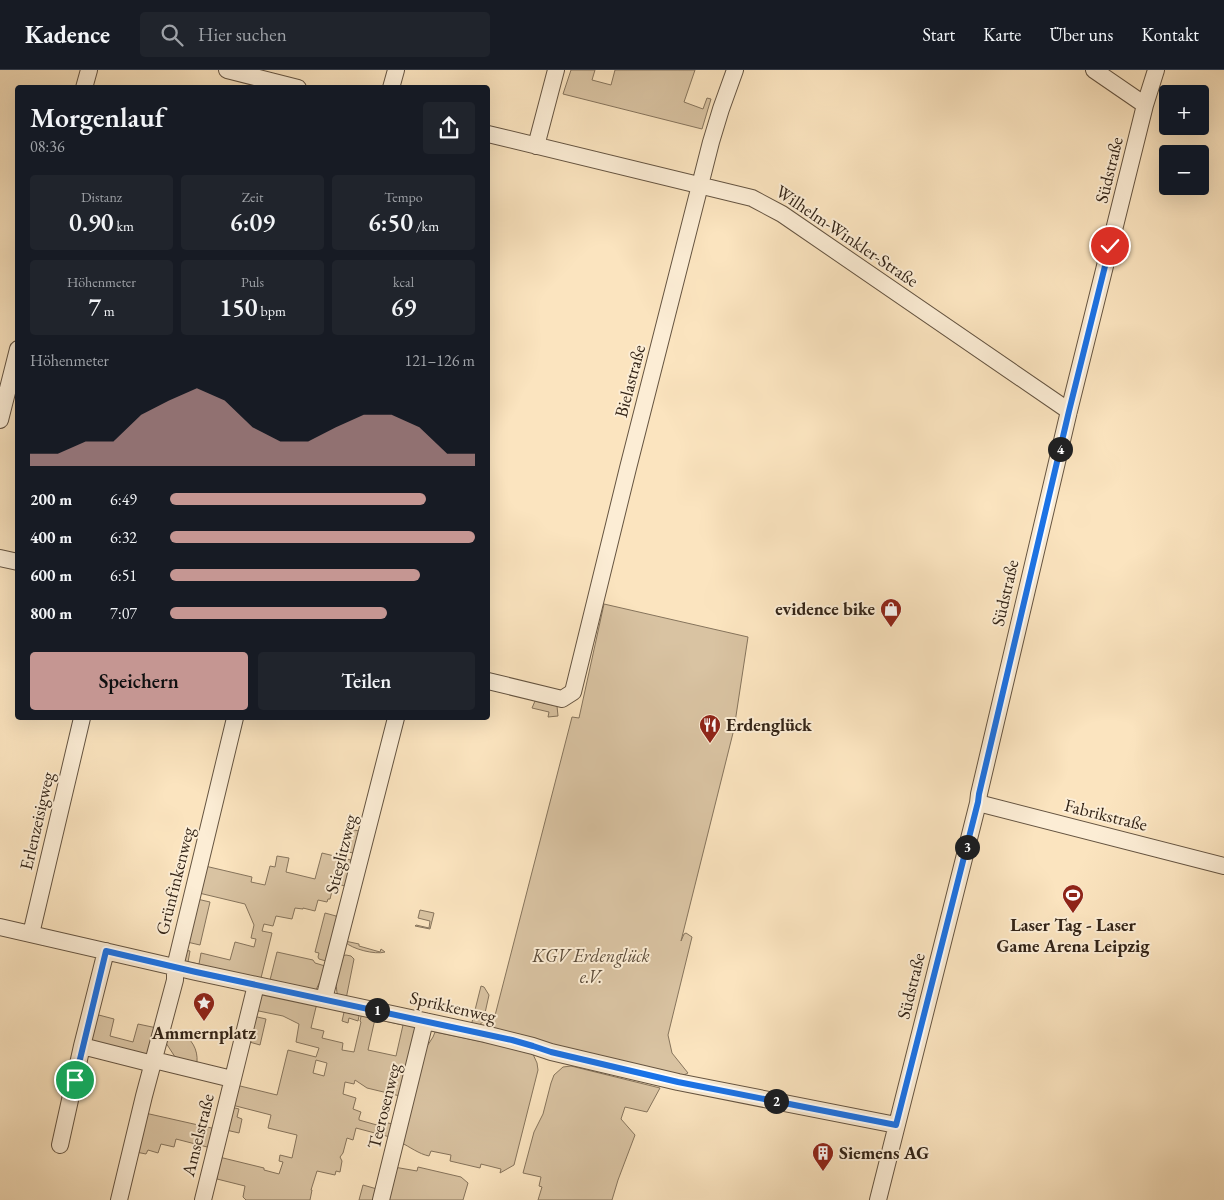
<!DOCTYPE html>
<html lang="de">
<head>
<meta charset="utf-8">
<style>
  :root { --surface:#171b24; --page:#20242c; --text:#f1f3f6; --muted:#9ea1a6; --line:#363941; --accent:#c59692 }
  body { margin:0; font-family:"EB Garamond",serif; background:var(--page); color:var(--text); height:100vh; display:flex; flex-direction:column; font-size:19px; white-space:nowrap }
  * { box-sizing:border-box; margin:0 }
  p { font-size:16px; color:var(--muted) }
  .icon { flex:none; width:28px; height:28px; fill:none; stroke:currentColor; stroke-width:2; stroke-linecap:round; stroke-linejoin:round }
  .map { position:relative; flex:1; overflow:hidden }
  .details { position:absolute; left:15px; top:15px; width:475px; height:635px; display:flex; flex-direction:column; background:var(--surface); border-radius:5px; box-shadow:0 5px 20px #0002 }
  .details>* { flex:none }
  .controls { position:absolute; left:1159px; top:15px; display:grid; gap:10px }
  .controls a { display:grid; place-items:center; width:50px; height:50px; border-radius:5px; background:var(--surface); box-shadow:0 5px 20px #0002; font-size:25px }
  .pin { position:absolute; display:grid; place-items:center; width:42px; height:42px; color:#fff; margin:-21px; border:2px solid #fff; border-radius:50%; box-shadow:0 1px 5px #0007 }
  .km { position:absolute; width:25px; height:25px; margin:-12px; border-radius:50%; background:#222; color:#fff; font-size:14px; line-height:25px; text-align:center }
  .round { display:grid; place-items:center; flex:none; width:52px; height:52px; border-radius:5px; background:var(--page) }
  .overview { display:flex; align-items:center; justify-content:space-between; height:85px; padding:0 15px }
  h1 { font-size:28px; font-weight:600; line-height:38px }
  .stats { display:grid; grid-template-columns:repeat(3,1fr); gap:8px; height:85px; padding:5px 15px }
  .stats div { display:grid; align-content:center; border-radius:5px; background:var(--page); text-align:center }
  .stats b { font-size:25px; font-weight:600 }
  .stats small { font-size:14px; font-weight:400 }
  .stats p { font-size:14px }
  .chart { height:140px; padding:10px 15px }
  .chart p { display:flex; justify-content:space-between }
  .chart svg { width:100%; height:90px; margin-top:5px; fill:var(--accent); opacity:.7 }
  .button { display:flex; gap:10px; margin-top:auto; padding:10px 15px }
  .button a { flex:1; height:58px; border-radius:5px; background:var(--accent); color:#111; font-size:20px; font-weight:600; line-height:58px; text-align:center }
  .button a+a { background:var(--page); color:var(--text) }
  ul { padding:0 15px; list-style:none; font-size:16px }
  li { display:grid; grid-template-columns:80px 60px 1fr; align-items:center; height:38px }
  li i { height:12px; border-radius:6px; background:var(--accent) }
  header { display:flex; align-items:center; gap:30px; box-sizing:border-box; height:70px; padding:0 25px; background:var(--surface); border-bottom:1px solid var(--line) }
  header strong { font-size:24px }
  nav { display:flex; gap:28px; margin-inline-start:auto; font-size:18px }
  .search { width:350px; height:45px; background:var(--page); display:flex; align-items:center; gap:12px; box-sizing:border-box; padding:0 18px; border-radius:5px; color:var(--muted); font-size:19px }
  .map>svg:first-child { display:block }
  .green { fill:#d9c3a2; stroke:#86745c; fill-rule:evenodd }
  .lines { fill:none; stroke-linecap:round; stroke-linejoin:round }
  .street-casing { stroke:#655441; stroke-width:18 }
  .street { stroke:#fcedd5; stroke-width:16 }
  .route-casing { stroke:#fff; stroke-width:10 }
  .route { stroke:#1a73e8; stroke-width:6 }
  .labels { text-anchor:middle; stroke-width:4; stroke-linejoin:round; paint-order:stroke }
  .street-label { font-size:18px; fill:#332417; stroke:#fcedd5 }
  .poi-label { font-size:18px; font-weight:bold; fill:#332417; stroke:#fcedd5; text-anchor:start }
  .park-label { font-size:18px; font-style:italic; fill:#5c4c3a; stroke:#fcedd5 }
</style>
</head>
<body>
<header>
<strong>Kadence</strong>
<div class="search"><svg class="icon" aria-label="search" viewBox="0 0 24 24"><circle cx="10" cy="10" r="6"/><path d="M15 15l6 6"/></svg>Hier suchen</div>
<nav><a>Start</a><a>Karte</a><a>Über uns</a><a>Kontakt</a></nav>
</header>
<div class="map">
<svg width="1224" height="1130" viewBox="0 0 1224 1130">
  <rect width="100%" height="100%" fill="#fbe4bf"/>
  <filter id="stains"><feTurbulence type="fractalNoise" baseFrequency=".004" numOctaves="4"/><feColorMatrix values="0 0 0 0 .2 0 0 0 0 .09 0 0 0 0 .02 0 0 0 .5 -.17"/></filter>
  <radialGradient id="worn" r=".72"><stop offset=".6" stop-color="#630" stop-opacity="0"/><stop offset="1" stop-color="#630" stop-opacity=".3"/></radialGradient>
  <!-- green -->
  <path class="green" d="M571 0H595L592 10 611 15 615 0H695L684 32 703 39 707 28 711 29 702 59 563 24Z
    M604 534 748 567 734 659 681 871 684 864 686 863 692 867 668 965 672 983 688 1003 682 1006 491 961 572 647 579 648Z
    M535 631 557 636 558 646 548 647 549 642 532 638Z
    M345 758 359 761 353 783 340 780Z
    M322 783 351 790 345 816 330 812 328 820 332 821 330 829H328L327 832 318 830 315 841 303 838V839L295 838 292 849 276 846 273 856 264 854 262 861 272 863 261 908 184 892 185 880 190 881 188 892 199 894 201 883 230 890 235 872 254 877 256 869 251 868 254 855 245 834 199 823 205 796 252 807 251 812 265 815 270 796 275 797 277 786 289 788 286 802 315 809Z
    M197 829 210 832 200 875 187 872Z
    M420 840 434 843 430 859 415 856 416 855 429 858 430 851 418 848Z
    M325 843 336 846 337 848 326 891 319 889 318 887 319 883 315 882Z
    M345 871 359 874V876L380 882 381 879 385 882C375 885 352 879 345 872Z
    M277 882 313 890 315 893 325 896 321 909 315 922 270 910Z
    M346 885 351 886 354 889 346 929 338 927C334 913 338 900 341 886Z
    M481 916 484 917 489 925 483 952 476 957 471 956Z
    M261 920 318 936 316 937 311 958 324 961 322 968 343 973 342 980 354 982 361 952 360 951 362 942 417 954 400 1026 367 1018 355 1010 354 1014 345 1012 343 1024 356 1028 353 1039 361 1042 359 1048V1050L384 1057 388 1053 393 1054 390 1067 356 1058 353 1070 347 1068 343 1083 340 1087 342 1091 340 1102 336 1101 335 1105 317 1101 311 1120H312L310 1130H246L243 1127 245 1116 217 1109 219 1087 264 1098V1100L279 1104 283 1092 279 1091 280 1085 292 1088 297 1065 268 1058 271 1045 232 1035 236 1015 277 1025 288 980 316 987 319 978 296 972 299 954 283 946 254 940ZM375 949 403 955 396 986 368 980ZM316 990 327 993 324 1006 313 1003Z
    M345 938 360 941 358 951 349 948 348 953 342 951Z
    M95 944 114 949 110 966 133 972 138 954 157 958 150 988 90 974Z
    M253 946 266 949 260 975 246 971Z
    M435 962 532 982 537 993 538 1000 514 1095 500 1103 501 1099 481 1094 480 1098 450 1091 451 1085 431 1081 429 1086C419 1084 410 1077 400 1072L422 984 433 967Z
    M180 963C192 968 198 980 197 992L177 990 166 973C169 966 173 965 180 963Z
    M571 996 660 1018 647 1042 625 1037 621 1049 635 1065 618 1110 612 1130H538L542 1117 539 1116 541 1107 523 1103 534 1062 543 1044 551 1013 554 1005 563 997Z
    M231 1037 239 1039 237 1047 242 1049 239 1063 226 1060Z
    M145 1043 216 1059 211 1078 176 1069 174 1077 161 1074 158 1083 148 1080 146 1084 136 1082Z
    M394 1097 417 1101 418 1097 461 1107 468 1113 463 1130H386Z
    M363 1115 377 1119 374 1130H359Z"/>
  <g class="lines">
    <!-- street casing -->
    <g class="street-casing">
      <path id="street" d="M227 0 298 18
        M1094 0 1145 35
        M84 18 89 0
        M391 18 396 0
        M488 64 752 128 782 144 1069 341
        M536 76 556 0
        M0 350 18 279
        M0 488 18 492
        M488 611 562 629 573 622 628 398 711 72 721 39 735 0
        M978 733 1224 796
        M0 857 196 902 485 964 533 976 551 982 678 1012 896 1055
        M31 864 82 648
        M106 881 82 976 153 994
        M324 929 396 648
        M154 990 232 1009
        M60 1075 82 976
        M119 1130 144 1026 175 910V897L235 648
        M203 1130 256 915
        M381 1130 425 951
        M878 1130 978 733 979 724 1069 341 1145 35 1156 0"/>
    </g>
    <!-- street -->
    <use href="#street" class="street"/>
  </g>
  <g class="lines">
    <!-- route casing -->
    <g class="route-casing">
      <path id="route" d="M75 1010 106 881 196 902 512 970 533 976 551 982 678 1012 896 1055 978 732 979 724 1069 341 1110 176"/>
    </g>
    <!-- route -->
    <use href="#route" class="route"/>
  </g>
  <!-- icons -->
  <defs>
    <g id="shop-pin" transform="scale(1.125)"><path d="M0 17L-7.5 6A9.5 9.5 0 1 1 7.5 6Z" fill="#8f2418" stroke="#fcedd5"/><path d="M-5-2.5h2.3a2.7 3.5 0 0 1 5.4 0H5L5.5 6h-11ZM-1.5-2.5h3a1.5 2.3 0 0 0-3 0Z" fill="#fff"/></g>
    <g id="restaurant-pin" transform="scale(1.125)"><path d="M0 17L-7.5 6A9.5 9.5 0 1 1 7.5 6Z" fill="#8f2418" stroke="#fcedd5"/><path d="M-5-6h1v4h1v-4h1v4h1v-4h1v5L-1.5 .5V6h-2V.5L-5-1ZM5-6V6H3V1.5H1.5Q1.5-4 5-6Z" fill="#fff"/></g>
    <g id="stadium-pin" transform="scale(1.125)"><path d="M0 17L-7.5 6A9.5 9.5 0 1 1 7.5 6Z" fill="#8f2418" stroke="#fcedd5"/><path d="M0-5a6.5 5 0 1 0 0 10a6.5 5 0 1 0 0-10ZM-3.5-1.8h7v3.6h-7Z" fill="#fff"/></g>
    <g id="sight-pin" transform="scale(1.125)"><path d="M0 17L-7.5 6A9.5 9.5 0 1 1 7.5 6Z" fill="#8f2418" stroke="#fcedd5"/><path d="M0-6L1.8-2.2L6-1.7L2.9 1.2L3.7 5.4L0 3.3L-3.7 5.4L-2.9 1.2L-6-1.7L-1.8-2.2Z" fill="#fff"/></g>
    <g id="building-pin" transform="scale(1.125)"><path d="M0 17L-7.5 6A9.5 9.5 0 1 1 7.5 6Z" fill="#8f2418" stroke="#fcedd5"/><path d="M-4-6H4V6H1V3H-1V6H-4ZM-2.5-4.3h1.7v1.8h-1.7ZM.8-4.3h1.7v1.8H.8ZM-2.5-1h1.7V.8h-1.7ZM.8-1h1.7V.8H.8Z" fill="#fff"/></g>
  </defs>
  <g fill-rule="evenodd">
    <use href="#shop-pin" x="891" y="539"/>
    <use href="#restaurant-pin" x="710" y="655"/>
    <use href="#stadium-pin" x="1073" y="825"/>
    <use href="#sight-pin" x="204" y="933"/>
    <use href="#building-pin" x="823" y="1083"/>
  </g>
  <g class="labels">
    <!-- street labels -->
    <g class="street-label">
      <text transform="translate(1109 100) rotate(-76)" y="6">Südstraße</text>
      <text transform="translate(847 166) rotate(34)" y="6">Wilhelm-Winkler-Straße</text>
      <text transform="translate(630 311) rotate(-75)" y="6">Bielastraße</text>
      <text transform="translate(1005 523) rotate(-77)" y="6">Südstraße</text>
      <text transform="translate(1106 745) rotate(14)" y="6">Fabrikstraße</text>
      <text transform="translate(37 751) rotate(-77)" y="6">Erlenzeisigweg</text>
      <text transform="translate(341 784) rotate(-76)" y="6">Stieglitzweg</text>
      <text transform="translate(175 811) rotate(-76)" y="6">Grünfinkenweg</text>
      <text transform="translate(911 916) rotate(-76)" y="6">Südstraße</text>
      <text transform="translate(453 937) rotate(13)" y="6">Sprikkenweg</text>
      <text transform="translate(384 1036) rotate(-76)" y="6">Teerosenweg</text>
      <text transform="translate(198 1065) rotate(-76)" y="6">Amselstraße</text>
    </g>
    <!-- poi labels -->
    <g class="poi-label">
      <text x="875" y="545" text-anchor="end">evidence bike</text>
      <text x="726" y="661">Erdenglück</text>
      <text x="1073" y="861" text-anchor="middle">Laser Tag - Laser<tspan x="1073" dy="21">Game Arena Leipzig</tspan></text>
      <text x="204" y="969" text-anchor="middle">Ammernplatz</text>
      <text x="839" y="1089">Siemens AG</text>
    </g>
    <!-- park labels -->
    <g class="park-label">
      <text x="591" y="892">KGV Erdenglück<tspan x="591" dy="21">e.V.</tspan></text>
    </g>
  </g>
  <rect width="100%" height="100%" filter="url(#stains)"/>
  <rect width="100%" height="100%" fill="url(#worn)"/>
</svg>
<div class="controls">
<a>+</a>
<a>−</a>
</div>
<div class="pin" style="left:75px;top:1010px;background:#1e9e55"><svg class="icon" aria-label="arrive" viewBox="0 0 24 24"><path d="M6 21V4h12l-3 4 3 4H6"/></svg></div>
<div class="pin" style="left:1110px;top:176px;background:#d93025"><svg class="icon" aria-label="check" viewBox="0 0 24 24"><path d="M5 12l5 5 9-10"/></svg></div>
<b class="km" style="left:377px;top:940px">1</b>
<b class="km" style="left:776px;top:1031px">2</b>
<b class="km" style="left:967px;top:777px">3</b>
<b class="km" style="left:1060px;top:379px">4</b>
<section class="details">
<div class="overview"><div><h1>Morgenlauf</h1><p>08:36</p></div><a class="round"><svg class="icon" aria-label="share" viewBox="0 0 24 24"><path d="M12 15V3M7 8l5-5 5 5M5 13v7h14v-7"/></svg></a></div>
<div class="stats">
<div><p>Distanz</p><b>0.90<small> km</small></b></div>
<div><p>Zeit</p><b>6:09</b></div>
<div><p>Tempo</p><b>6:50<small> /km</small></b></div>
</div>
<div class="stats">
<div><p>Höhenmeter</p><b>7<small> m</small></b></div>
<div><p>Puls</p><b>150<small> bpm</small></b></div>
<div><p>kcal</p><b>69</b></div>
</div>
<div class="chart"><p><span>Höhenmeter</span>121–126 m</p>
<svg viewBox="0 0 160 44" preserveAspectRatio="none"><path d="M0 44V38L10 38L20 32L30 32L40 19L50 12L60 6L70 12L80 25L90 32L100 32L110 25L120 19L130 19L140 25L150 38L160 38V44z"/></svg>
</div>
<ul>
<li><b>200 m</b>6:49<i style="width:84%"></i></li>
<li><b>400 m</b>6:32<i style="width:100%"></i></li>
<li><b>600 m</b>6:51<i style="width:82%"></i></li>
<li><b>800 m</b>7:07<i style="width:71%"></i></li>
</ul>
<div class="button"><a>Speichern</a><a>Teilen</a></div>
</section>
</div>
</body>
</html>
